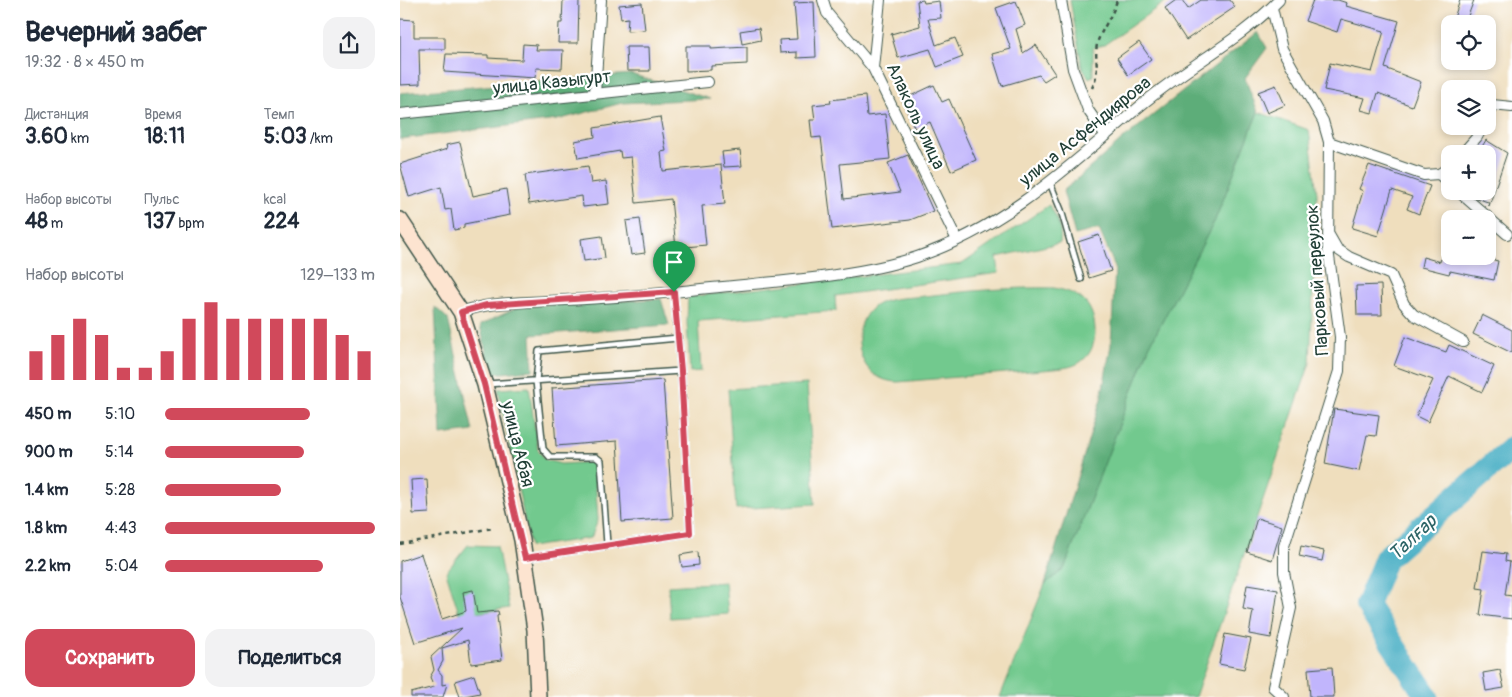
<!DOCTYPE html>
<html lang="ru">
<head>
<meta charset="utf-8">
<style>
  :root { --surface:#fff; --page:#f2f2f3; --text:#1f2937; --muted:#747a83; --accent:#d1495b }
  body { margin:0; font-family:Pangolin,sans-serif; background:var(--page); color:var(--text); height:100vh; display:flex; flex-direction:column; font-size:19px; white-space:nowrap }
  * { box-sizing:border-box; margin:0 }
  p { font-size:16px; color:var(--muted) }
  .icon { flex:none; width:28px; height:28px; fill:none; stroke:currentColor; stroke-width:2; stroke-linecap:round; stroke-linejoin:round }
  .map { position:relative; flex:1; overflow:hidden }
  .sheet { display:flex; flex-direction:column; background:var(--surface); width:400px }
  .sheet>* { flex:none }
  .tools { position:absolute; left:1041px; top:15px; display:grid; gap:10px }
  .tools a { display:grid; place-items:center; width:55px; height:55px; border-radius:10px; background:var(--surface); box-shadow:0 2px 8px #0003; font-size:25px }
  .pin { position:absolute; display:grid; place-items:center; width:42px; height:42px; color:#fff; margin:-51px -21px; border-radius:50% 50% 50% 0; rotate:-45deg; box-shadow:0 0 5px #0007 }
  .pin .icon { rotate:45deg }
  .round { display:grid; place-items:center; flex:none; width:52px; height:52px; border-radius:15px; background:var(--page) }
  .overview { display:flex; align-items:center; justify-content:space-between; height:85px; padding:0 25px }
  h1 { font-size:28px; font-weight:700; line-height:38px }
  .figures { display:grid; grid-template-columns:repeat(3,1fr); gap:8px; height:85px; padding:5px 25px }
  .figures div { display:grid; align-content:center }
  .figures b { font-size:21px; font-weight:700 }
  .figures small { font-size:14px; font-weight:400 }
  .figures p { font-size:14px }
  .chart { height:140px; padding:10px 25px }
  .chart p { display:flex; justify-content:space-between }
  .chart svg { width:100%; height:90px; margin-top:5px; stroke:var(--accent); stroke-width:6 }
  .button { display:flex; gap:10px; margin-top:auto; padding:10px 25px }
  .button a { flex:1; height:58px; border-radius:15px; background:var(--accent); color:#fff; font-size:20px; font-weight:700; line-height:58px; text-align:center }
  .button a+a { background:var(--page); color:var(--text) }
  ul { padding:0 25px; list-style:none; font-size:16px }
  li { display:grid; grid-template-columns:80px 60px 1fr; align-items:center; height:38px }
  li i { height:12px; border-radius:6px; background:var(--accent) }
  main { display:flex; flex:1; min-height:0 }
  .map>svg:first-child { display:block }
  .green { fill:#72c98e; stroke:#488361 }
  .forest { fill:#5dad79; stroke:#3e7556 }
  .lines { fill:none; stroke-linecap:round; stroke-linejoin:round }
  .river { stroke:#43acc2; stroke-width:24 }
  .building { fill:#c1b5fc }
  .lane-casing { stroke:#3e5549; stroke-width:8 }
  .street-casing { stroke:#3e5549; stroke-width:12 }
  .secondary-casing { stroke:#3e5549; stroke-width:18 }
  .path { stroke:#3e5549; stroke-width:2.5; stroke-dasharray:4 4; stroke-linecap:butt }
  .lane { stroke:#fff; stroke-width:5 }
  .street { stroke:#fff; stroke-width:10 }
  .secondary { stroke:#fde4d0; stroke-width:15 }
  .route-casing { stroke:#fff; stroke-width:10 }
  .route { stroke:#d1495b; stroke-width:6 }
  .labels { text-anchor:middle; stroke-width:4.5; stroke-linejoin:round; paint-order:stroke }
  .street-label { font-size:18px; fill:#1f3d34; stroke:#fff }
  .water-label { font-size:19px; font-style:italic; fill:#2c6466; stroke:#fff }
</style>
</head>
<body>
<main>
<section class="sheet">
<div class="overview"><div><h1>Вечерний забег</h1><p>19:32 · 8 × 450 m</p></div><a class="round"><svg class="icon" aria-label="share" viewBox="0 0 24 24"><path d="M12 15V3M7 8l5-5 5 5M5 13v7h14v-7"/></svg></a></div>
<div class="figures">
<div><p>Дистанция</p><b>3.60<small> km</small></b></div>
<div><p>Время</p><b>18:11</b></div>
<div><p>Темп</p><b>5:03<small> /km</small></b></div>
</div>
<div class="figures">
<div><p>Набор высоты</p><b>48<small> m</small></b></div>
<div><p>Пульс</p><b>137<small> bpm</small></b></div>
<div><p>kcal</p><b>224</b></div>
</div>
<div class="chart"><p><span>Набор высоты</span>129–133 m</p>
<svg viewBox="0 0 160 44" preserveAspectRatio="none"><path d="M5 44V30M15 44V22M25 44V14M35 44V22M45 44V38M55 44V38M65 44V30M75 44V14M85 44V6M95 44V14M105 44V14M115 44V14M125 44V14M135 44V14M145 44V22M155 44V30"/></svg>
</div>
<ul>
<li><b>450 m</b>5:10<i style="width:69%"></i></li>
<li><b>900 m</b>5:14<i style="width:66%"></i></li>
<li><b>1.4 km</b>5:28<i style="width:55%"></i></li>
<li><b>1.8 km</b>4:43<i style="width:100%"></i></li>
<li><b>2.2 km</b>5:04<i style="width:75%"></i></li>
</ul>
<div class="button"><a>Сохранить</a><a>Поделиться</a></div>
</section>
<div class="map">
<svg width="1112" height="697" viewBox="0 0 1112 697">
  <rect width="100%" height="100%" fill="#fff"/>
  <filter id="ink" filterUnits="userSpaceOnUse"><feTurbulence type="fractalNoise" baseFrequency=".02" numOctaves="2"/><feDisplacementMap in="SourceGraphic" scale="10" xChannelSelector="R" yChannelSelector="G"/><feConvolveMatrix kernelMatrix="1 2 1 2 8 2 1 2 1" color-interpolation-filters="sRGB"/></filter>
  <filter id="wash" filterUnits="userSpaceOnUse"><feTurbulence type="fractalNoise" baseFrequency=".0096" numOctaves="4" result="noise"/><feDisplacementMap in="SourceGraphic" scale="20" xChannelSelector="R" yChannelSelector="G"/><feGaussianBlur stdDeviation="1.12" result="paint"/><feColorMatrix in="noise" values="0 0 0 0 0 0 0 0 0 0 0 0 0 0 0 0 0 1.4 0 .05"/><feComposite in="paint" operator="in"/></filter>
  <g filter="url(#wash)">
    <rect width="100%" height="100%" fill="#efdebd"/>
    <!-- green -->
    <path class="green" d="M670 0H768L704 45 693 48V76L689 78 682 67Z
      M858 112 909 130 917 194 910 363 795 697H600L645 584 664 569 749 347 815 220Z
      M649 205C657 217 662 229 660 243L597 257 599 273 435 296 436 311 298 321 301 371 290 372 287 322 288 297 562 264Z
      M654 288C664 290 675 293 683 300 698 313 700 347 683 360 675 367 664 368 654 369L498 382C450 381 449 316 480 303 493 297 510 298 525 296 567 291 611 287 654 288Z
      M407 384 415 504 336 509 328 389Z
      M129 387 138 450 146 460 161 464 194 462 198 520 191 538 130 547 98 389Z
      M68 545 97 546 109 608 65 615 59 613 46 572Z
      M325 582 328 614 270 618 268 586Z"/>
    <!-- forest -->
    <path class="forest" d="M858 32 867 48 845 78 858 112 815 220 749 347 664 569 645 584 701 399 711 345 715 267 699 229 675 235 663 191 724 138Z
      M231 74 310 99 222 103 157 120 0 139V93Z
      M261 299 269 325 131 335 133 370 91 374 80 325 121 306Z
      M35 307 48 319 73 431 41 435Z"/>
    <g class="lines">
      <!-- river -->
      <path class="river" d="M1027 697 967 605 986 558 1112 448"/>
    </g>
    <g id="blocks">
      <!-- building -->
      <path class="building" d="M163 0H179L178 43H158L159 23H162Z
        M523 0 524 3 539 1 541 18 528 19 536 45 555 38 563 57 537 67 530 49 498 58 491 34 520 26 517 1Z
        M776 0H782L788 9 801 0H830L835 7 786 40 765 8Z
        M913 0H938L947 3 946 6 999 21 985 68 1021 82 1012 106 978 93 972 113 961 110 965 98 924 90 930 63 972 72 984 31 941 19 937 32 905 21Z
        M1060 0H1074L1065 24H1052Z
        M616 1 625 25 616 29 623 53 636 45 655 74 644 81 639 75 602 86 592 54 611 49 596 8Z
        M414 2 416 57 397 58V52L380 53 379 40 397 39 394 3Z
        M242 3 245 30 227 31 228 18 221 19 219 5Z
        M0 19 14 20V37H45V49H19L20 84 0 85Z
        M359 28 361 40 342 44 340 31Z
        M739 42 751 59 728 75 717 58Z
        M123 44 137 45 136 50H163L162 69 136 68 135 78 44 72 46 54 88 55V58L122 60Z
        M286 46H311V49L347 47V64L311 66V70L286 71Z
        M226 47H249L250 71H227Z
        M534 85 542 102 549 99 576 160 551 171 530 122 515 129 502 100Z
        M876 85 885 105 867 113 858 92Z
        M465 96 467 116 485 114 490 159 440 164 444 199 500 192 488 163 508 155 533 211 510 220 432 229 421 137 412 138 410 120H415L413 105 431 103 430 100Z
        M260 117 266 151 261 152 263 171 321 165 325 204 302 206 306 245 276 248 271 199 236 203 231 157 221 158 220 151 178 158 175 141 195 137 194 128Z
        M1086 140 1107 153 1089 206 1088 202 1076 198 1069 191H1088V154L1080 150Z
        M60 142 73 196 106 189 110 215 64 224V228L54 230 51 209 45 210 41 187 9 197 0 164 47 149 46 145Z
        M340 150 342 166 324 167 322 152Z
        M969 165 1030 186 1019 214 1007 209 1012 197 992 190 978 236 952 228 963 191 959 189Z
        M188 166 191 183 206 181 209 204 183 207 182 196 129 204 125 175Z
        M240 219 245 253 231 255 226 221Z
        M699 235 711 271 689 278 678 242Z
        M202 236 205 258 184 261 181 239Z
        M1046 236H1050V256H1077L1098 261 1094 280 1050 271 1049 274 1021 267 1023 257 1040 262Z
        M981 285 982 315H957L956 286Z
        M1082 315 1112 330V353L1073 334Z
        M1005 337 1046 352 1049 345 1094 366 1082 392 1049 376 1028 422 1016 416 1033 380 994 366Z
        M263 380 273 518 222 522 217 441 156 446 152 388Z
        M934 409 979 415 976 436 967 435 959 471 925 464Z
        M27 479 29 513 13 514 11 480Z
        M857 518 882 526 872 560 847 552Z
        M901 546 924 551 922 561 899 556Z
        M1083 551 1106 554 1105 561 1110 562 1105 595 1112 596V619L1080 615 1084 589 1077 588Z
        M298 552 299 565 282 567 280 555Z
        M21 554 42 619 66 611 63 592 73 590 77 613 98 611 99 615 97 616 102 660 71 664 68 640 42 648 43 661 38 670 42 675V685L47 684 43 697H11V693L34 687 30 677 34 670 31 657 62 628 15 643 0 597V561Z
        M847 585 878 590 871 638 849 634 853 611 843 609Z
        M825 634 851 639 844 669 819 664Z
        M932 667 934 697H910L908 669Z
        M1100 670 1104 688 1086 691 1083 673Z
        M74 675 80 693 60 697 55 681Z"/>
    </g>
  </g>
  <g filter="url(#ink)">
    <use href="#blocks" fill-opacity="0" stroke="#3e5549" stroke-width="1"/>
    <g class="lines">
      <!-- lane casing -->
      <g class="lane-casing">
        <path id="lane" d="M650 183 661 210 681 279
          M274 292 278 338
          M87 384 281 371 290 533 125 558
          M207 544 201 461 196 457H150L143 449 136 381 139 351 278 338 281 371"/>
      </g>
      <!-- street casing -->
      <g class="street-casing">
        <path id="street" d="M423 0 427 13 473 68
          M480 0 473 68 557 240
          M661 0 673 69 688 110 706 136
          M872 8 882 49 923 121 929 142 928 249 940 337 939 371 884 546V572L891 608 873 687 884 697
          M195 94 201 0
          M0 114 308 82
          M1088 117 1092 105 1112 107
          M929 142 1024 175 1039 174 1050 167
          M1062 154 1077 137 1083 126
          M1039 174 1050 184
          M1058 191 1107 234
          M929 235 937 249 949 257 991 275 1004 304 1014 315 1063 342
          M61 312C88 302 118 303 146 301 192 299 237 296 283 291 356 282 447 280 517 257 610 225 672 163 745 102 788 66 840 40 879 0"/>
      </g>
      <!-- secondary casing -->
      <g class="secondary-casing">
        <path id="secondary" d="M0 220 61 312 85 385 122 540 135 630 138 697"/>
      </g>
      <!-- path -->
      <path class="path" d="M692 88C701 69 694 61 697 44 700 31 713 16 717 0
        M0 544 93 528"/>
      <!-- lane -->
      <use href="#lane" class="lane"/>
      <!-- street -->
      <use href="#street" class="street"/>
      <!-- secondary -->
      <use href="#secondary" class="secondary"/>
    </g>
  </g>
  <g class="lines" filter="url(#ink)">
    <!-- route casing -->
    <g class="route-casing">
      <path id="route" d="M274 292 281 371 290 533 125 558 84 384 61 312 87 305Z"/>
    </g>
    <!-- route -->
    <use href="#route" class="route"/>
  </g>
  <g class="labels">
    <!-- street labels -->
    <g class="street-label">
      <text transform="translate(152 82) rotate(-6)" y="6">улица Казыгурт</text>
      <text transform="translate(516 116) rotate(65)" y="6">Алаколь улица</text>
      <text transform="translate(685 131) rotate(-39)" y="6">улица Асфендиярова</text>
      <text transform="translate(917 280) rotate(-94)" y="6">Парковый переулок</text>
      <text transform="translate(118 444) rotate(76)" y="6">улица Абая</text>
    </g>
    <!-- water labels -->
    <g class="water-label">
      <text transform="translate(1012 537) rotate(-43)" y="7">Талғар</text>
    </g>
  </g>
</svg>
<div class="tools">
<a><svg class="icon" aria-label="locate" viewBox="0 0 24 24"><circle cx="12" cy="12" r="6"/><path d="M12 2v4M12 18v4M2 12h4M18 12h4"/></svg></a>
<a><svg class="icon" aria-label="layers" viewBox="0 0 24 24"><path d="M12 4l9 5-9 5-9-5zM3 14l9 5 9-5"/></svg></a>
<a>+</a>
<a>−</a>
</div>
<div class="pin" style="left:274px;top:292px;background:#1e9e55"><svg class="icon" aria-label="arrive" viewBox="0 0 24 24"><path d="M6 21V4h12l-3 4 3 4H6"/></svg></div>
</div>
</main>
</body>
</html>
